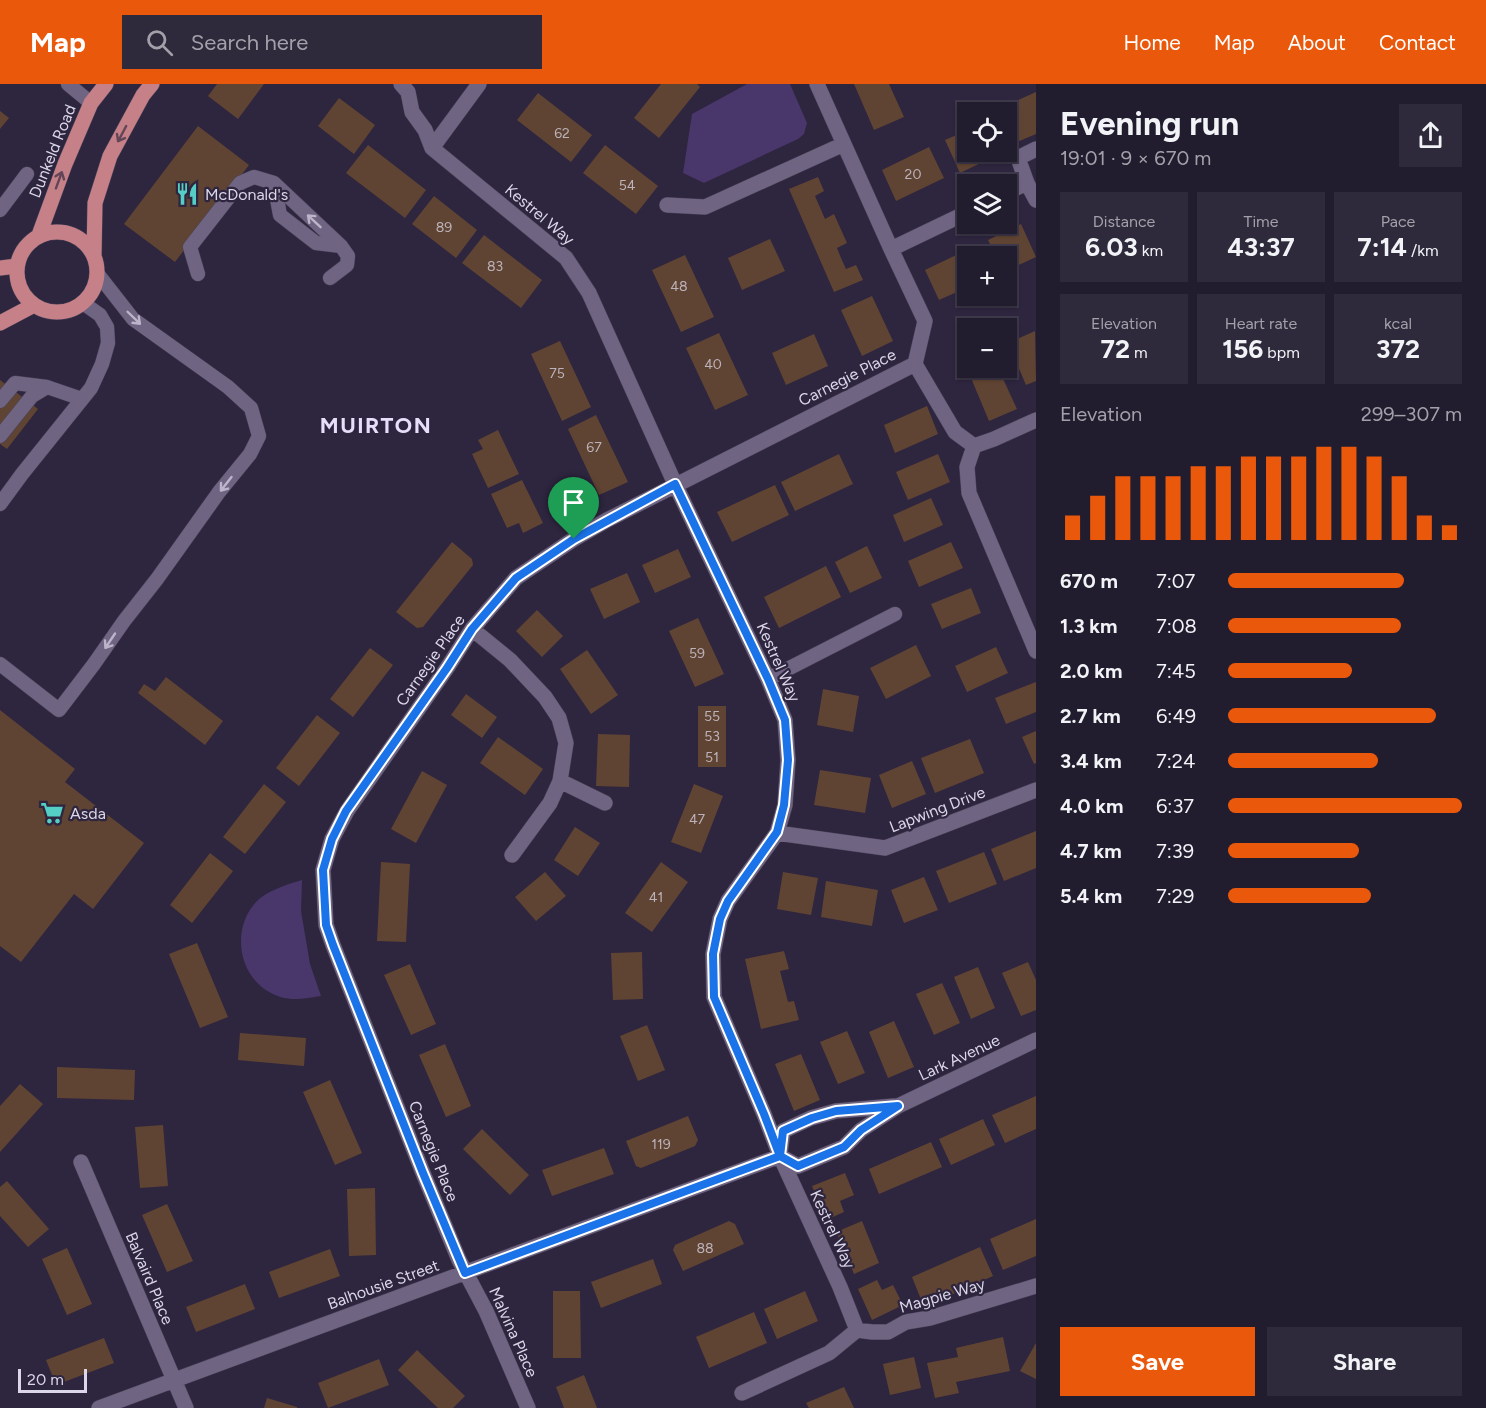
<!DOCTYPE html>
<html lang="en">
<head>
<meta charset="utf-8">
<style>
  :root { --surface:#221c2f; --page:#2e293b; --text:#f1f3f6; --muted:#a2a1aa; --line:#3f3a4b; --accent:#ea580c }
  body { margin:0; font-family:Figtree,sans-serif; background:var(--page); color:var(--text); height:100vh; display:flex; flex-direction:column; font-size:22px; white-space:nowrap }
  * { box-sizing:border-box; margin:0 }
  p { font-size:20px; color:var(--muted) }
  .icon { flex:none; width:33px; height:33px; fill:none; stroke:currentColor; stroke-width:2; stroke-linecap:round; stroke-linejoin:round }
  .map { position:relative; flex:1; overflow:hidden }
  .side { display:flex; flex-direction:column; background:var(--surface); width:450px }
  .side>* { flex:none }
  .controls { position:absolute; left:957px; top:18px; display:grid; gap:12px }
  .controls a { display:grid; place-items:center; width:60px; height:60px; border-radius:0px; background:var(--surface); box-shadow:0 2px 4px #0004,0 0 0 2px var(--line); font-size:30px }
  .scale { position:absolute; left:18px; bottom:15px; width:69px; box-sizing:border-box; padding-left:6px; border:3px solid #dbd6e8; border-top:0; font-size:16px; line-height:21px; white-space:nowrap; color:#dbd6e8; -webkit-text-stroke:4px #2e253f; paint-order:stroke }
  .pin { position:absolute; display:grid; place-items:center; width:51px; height:51px; color:#fff; margin:-62px -26px; border-radius:50% 50% 50% 0; rotate:-45deg; box-shadow:0 0 6px #0007 }
  .pin .icon { rotate:45deg }
  .round { display:grid; place-items:center; flex:none; width:63px; height:63px; border-radius:0px; background:var(--page) }
  .headline { display:flex; align-items:center; justify-content:space-between; height:102px; padding:0 24px }
  h1 { font-size:33px; font-weight:700; line-height:45px }
  .stats { display:grid; grid-template-columns:repeat(3,1fr); gap:9px; height:102px; padding:6px 24px }
  .stats div { display:grid; align-content:center; border-radius:0px; background:var(--page); text-align:center }
  .stats b { font-size:26px; font-weight:700 }
  .stats small { font-size:16px; font-weight:400 }
  .stats p { font-size:16px }
  .chart { height:168px; padding:12px 24px }
  .chart p { display:flex; justify-content:space-between }
  .chart svg { width:100%; height:108px; margin-top:6px; stroke:var(--accent); stroke-width:6 }
  .primary-button { display:flex; gap:12px; margin-top:auto; padding:12px 24px }
  .primary-button a { flex:1; height:69px; border-radius:0px; background:var(--accent); color:#fff; font-size:24px; font-weight:700; line-height:69px; text-align:center }
  .primary-button a+a { background:var(--page); color:var(--text) }
  ul { padding:0 24px; list-style:none; font-size:20px }
  li { display:grid; grid-template-columns:96px 72px 1fr; align-items:center; height:45px }
  li i { height:15px; border-radius:8px; background:var(--accent) }
  header { display:flex; align-items:center; gap:36px; box-sizing:border-box; height:84px; padding:0 30px; background:var(--accent); color:#fff }
  header strong { font-size:28px }
  nav { display:flex; gap:33px; margin-inline-start:auto; font-size:21px }
  .search { width:420px; height:54px; background:var(--page); display:flex; align-items:center; gap:15px; box-sizing:border-box; padding:0 21px; border-radius:0px; color:var(--muted); font-size:22px }
  main { display:flex; flex:1; min-height:0 }
  .map>svg:first-child { display:block }
  .green { fill:#49366a }
  .building { fill:#604433 }
  .lines { fill:none; stroke-linecap:round; stroke-linejoin:round }
  .service-casing { stroke:#4a4258; stroke-width:15 }
  .minor-casing { stroke:#4a4258; stroke-width:16 }
  .primary-casing { stroke:#4a4258; stroke-width:16 }
  .service { stroke:#6f6583; stroke-width:14 }
  .minor { stroke:#6f6583; stroke-width:15 }
  .primary { stroke:#c58187; stroke-width:15 }
  .oneway { stroke:#634558 }
  .oneway2 { stroke:#bbb4ca }
  .route-casing { stroke:#fff; stroke-width:12 }
  .route { stroke:#1a73e8; stroke-width:8 }
  .labels { text-anchor:middle; stroke-width:4.5; stroke-linejoin:round; paint-order:stroke }
  .number-label { font-size:14px; fill:#bcb2bb }
  .street-label { font-size:16px; fill:#dbd6e8; stroke:#2e253f }
  .poi-label { font-size:16px; fill:#dbd6e8; stroke:#2e253f; text-anchor:start }
  .district-label { font-size:22px; font-weight:bold; letter-spacing:1.5px; fill:#e7dffa; stroke:#2e253f }
</style>
</head>
<body>
<header>
<strong>Map</strong>
<div class="search"><svg class="icon" aria-label="search" viewBox="0 0 24 24"><circle cx="10" cy="10" r="6"/><path d="M15 15l6 6"/></svg>Search here</div>
<nav><a>Home</a><a>Map</a><a>About</a><a>Contact</a></nav>
</header>
<main>
<div class="map">
<svg width="1036" height="1324" viewBox="0 0 1036 1324">
  <rect width="100%" height="100%" fill="#2e253f"/>
  <!-- green -->
  <path class="green" d="M747 0H790L807 39 804 50 798 55 704 99 683 89 692 30Z
    M302 796 301 827 310 880 321 912C304 915 287 918 271 909 238 892 231 845 256 818 266 807 288 800 302 796Z"/>
  <!-- building -->
  <path class="building" d="M217 0H264L238 35 208 12Z
    M661 0H697L700 3 659 54 634 34Z
    M854 0H889L904 33 874 46Z
    M1036 8V50L1010 61 1006 54V28H992Z
    M538 9 592 51 571 78 517 36Z
    M339 14 375 41 354 70 318 42Z
    M0 27 9 34 0 45Z
    M198 42 249 81 175 178 124 140Z
    M968 46V68H990L993 73 960 89 945 56Z
    M368 61 426 106 405 134 346 89Z
    M605 61 658 102 636 130 583 89Z
    M929 63 944 94 896 117 882 86Z
    M818 93 824 107 815 112 825 135 834 130 847 159 837 164 841 174 846 185 856 181 863 196 834 208 789 105Z
    M434 112 477 146 456 174 412 140Z
    M1021 140 1036 173 1006 187V172H996L988 156Z
    M484 151 542 196 521 224 462 179Z
    M770 155 785 187 742 206 728 174Z
    M973 163 977 172H968V203L939 216 925 186Z
    M685 171 714 233 681 248 652 186Z
    M872 212 893 257 862 272 841 226Z
    M1035 247 1036 297 1026 301 1008 259Z
    M719 249 748 311 715 326 686 264Z
    M814 250 828 282 786 301 772 269Z
    M560 257 591 323 562 337 531 270Z
    M996 284H998L1017 325 989 337 971 294Z
    M0 296 38 325 7 365 0 360Z
    M927 322 938 350 895 369 884 341Z
    M596 331 628 398 599 411 568 345Z
    M498 346 519 390 488 404 472 370 483 365 478 356Z
    M839 370 853 400 795 427 781 398Z
    M938 370 950 398 908 416 896 388Z
    M522 396 543 439 523 449 519 439 507 444 491 410Z
    M775 401 789 431 732 458 717 428Z
    M931 414 943 441 904 458 893 431Z
    M452 458 472 475 473 481 423 543 417 544 396 528Z
    M951 458 963 484 919 503 908 477Z
    M867 462 882 494 850 509 835 478Z
    M678 465 691 493 655 509 642 481Z
    M826 482 841 513 779 544 764 513Z
    M627 489 640 518 604 535 590 505Z
    M971 504 981 529 942 545 931 520Z
    M537 526 563 552 542 573 516 547Z
    M698 534 724 590 695 603 669 547Z
    M916 561 931 592 886 615 870 584Z
    M996 563 1008 589 967 608 955 582Z
    M370 564 393 581 353 633 330 615Z
    M587 566 618 611 591 630 560 585Z
    M166 593 223 637 205 661 138 609 144 600 155 607Z
    M1036 598V628L1006 640 995 614Z
    M823 605 859 612 853 648 817 641Z
    M466 610 497 633 482 654 451 631Z
    M698 622H726V683H698Z
    M0 626 75 685 65 698 144 759 93 825 74 810 21 878 0 862Z
    M317 631 340 649 299 702 276 684Z
    M1036 647V679L1034 680 1022 653Z
    M598 650 630 651 629 703 596 702Z
    M498 653 543 685 525 711 480 679Z
    M970 655 984 689 935 709 921 674Z
    M912 677 926 710 892 724 879 691Z
    M820 686 871 694 865 729 814 721Z
    M422 687 447 701 416 759 391 745Z
    M264 700 286 718 245 770 223 753Z
    M694 700 723 712 701 769 671 758Z
    M575 743 600 759 578 792 554 776Z
    M1036 747V784L1004 797 991 765Z
    M984 768 997 800 949 819 936 787Z
    M210 769 233 787 192 839 170 821Z
    M381 778 410 780 406 858 377 857Z
    M661 778 688 798 652 848 625 829Z
    M545 788 566 812 536 837 515 813Z
    M783 788 818 794 811 831 777 825Z
    M924 793 938 826 904 839 891 806Z
    M826 797 878 806 872 842 821 833Z
    M197 859 228 933 200 944 169 870Z
    M784 867 789 885 780 887 788 918 794 917 799 936 761 945 745 875Z
    M642 868 643 915 613 916 611 869Z
    M1028 878 1036 896V926L1021 932 1002 889Z
    M410 880 436 940 411 951 384 891Z
    M978 883 995 924 971 935 954 893Z
    M942 899 960 939 934 951 916 910Z
    M894 937 914 983 888 994 869 948Z
    M647 941 665 986 638 997 620 952Z
    M847 947 865 989 838 1000 820 958Z
    M240 949 306 954 304 982 238 976Z
    M445 960 471 1022 446 1033 419 971Z
    M801 970 820 1016 794 1027 775 980Z
    M57 983 135 986 134 1016 57 1014Z
    M330 996 362 1069 335 1081 303 1008Z
    M20 1000 43 1020 0 1068V1022Z
    M1036 1012V1045L1005 1059 992 1031Z
    M688 1032 698 1056 695 1062 641 1084 636 1082 626 1057Z
    M983 1035 995 1061 951 1081 939 1055Z
    M163 1041 168 1102 140 1104 135 1043Z
    M482 1045 529 1091 510 1111 463 1065Z
    M931 1058 942 1083 879 1110 869 1085Z
    M604 1064 614 1090 552 1112 542 1086Z
    M845 1089 854 1111 840 1117 844 1128 826 1136 812 1102Z
    M7 1097 49 1145 28 1163 0 1132V1103Z
    M375 1104 376 1171 349 1172 347 1105Z
    M167 1120 193 1177 167 1188 142 1131Z
    M1036 1135V1172L1003 1186 990 1155Z
    M729 1137 735 1140 744 1160 683 1187 673 1166 675 1161Z
    M862 1137 879 1179 854 1190 836 1148Z
    M980 1163 993 1192 924 1223 912 1193Z
    M67 1164 92 1220 67 1231 42 1175Z
    M330 1165 340 1192 279 1214 269 1188Z
    M653 1175 662 1200 601 1224 591 1198Z
    M877 1196 882 1206 893 1201 903 1221 872 1236 858 1205Z
    M245 1200 255 1225 196 1248 186 1223Z
    M553 1207H580L581 1274H553Z
    M805 1207 818 1237 777 1255 764 1225Z
    M754 1228 767 1259 709 1284 696 1253Z
    M1003 1253 1010 1287 956 1298 959 1309 935 1314 927 1279 958 1273 956 1264Z
    M104 1254 114 1279 56 1301 46 1276Z
    M1036 1259V1295L1020 1287Z
    M417 1266 465 1312 453 1324H438L398 1286Z
    M914 1273 921 1304 890 1311 883 1280Z
    M379 1275 389 1301 328 1324 318 1299Z
    M584 1291 597 1324H564L556 1303Z
    M844 1303 854 1324H809L806 1319Z
    M267 1314 297 1323V1324H264Z"/>
  <g class="lines">
    <!-- service casing -->
    <g class="service-casing">
      <path id="service" d="M68 0 91 19
        M274 99 280 131 316 159 341 162
        M0 126 27 90
        M198 190 190 163 240 99 254 93 274 99 341 162 348 172 347 181 330 194
        M0 317 15 299 47 303
        M0 352 32 312 47 303 82 315
        M0 420 22 390 91 304 102 280 108 259 107 243 100 231 83 219
        M0 580 59 626 94 580 124 537 157 495 219 408 250 370 259 352 251 324 228 303 133 235 97 189
        M768 595 895 530"/>
    </g>
    <!-- minor casing -->
    <g class="minor-casing">
      <path id="minor" d="M401 0 408 8 412 28 425 46 432 64 566 174 589 209 675 400 768 595 785 636 788 676 785 721 777 749 728 817 720 835 713 870 714 913 764 1030 780 1072 840 1203 857 1246 829 1269 742 1309
        M432 64 479 0
        M1036 65 1018 74 1027 99 1036 116
        M1006 109 1027 99
        M667 121 705 123 844 60
        M891 165 968 128
        M915 280 955 348 974 362
        M1036 336 994 355 974 362 967 383 969 409 1036 567
        M472 545 510 576 545 613 559 634 566 659 560 697 550 719 512 771
        M560 697 605 719
        M777 749 885 764 1036 706
        M780 1069 783 1047 811 1034 836 1027 894 1022
        M780 1072 798 1082 844 1063 861 1046 898 1022 1036 956
        M81 1078 186 1324
        M857 1246 872 1248H888L906 1238 930 1234 1036 1202
        M99 1324 780 1072
        M528 1324 486 1227 459 1176 423 1089 333 861 326 841 323 786 332 755 347 727 447 584 472 545 516 494 574 455 607 436 915 280 925 237 891 165 817 0"/>
    </g>
    <!-- primary casing -->
    <g class="primary-casing">
      <path id="primary" d="M17 188a40 40 0 1 1 80 0a40 40 0 1 1-80 0Z
        M39 151 65 80 91 19 106 0
        M94 172 95 119 110 72 143 11 152 0
        M0 184 17 182
        M0 239 34 221"/>
    </g>
    <!-- service -->
    <use href="#service" class="service"/>
    <!-- minor -->
    <use href="#minor" class="minor"/>
    <!-- primary -->
    <use href="#primary" class="primary"/>
  </g>
  <!-- one-way arrows -->
  <defs><path id="oneway-shaft" d="M-6 0H5M1.5-3L5.5 0L1.5 3" fill="none" stroke-width="1.6" stroke-linecap="round" stroke-linejoin="round" transform="scale(1.5)"/></defs>
  <g class="oneway">
    <use href="#oneway-shaft" transform="translate(122 50) rotate(118)"/>
    <use href="#oneway-shaft" transform="translate(59 96) rotate(-70)"/>
  </g>
  <g class="oneway2">
    <use href="#oneway-shaft" transform="translate(314 137) rotate(-137)"/>
    <use href="#oneway-shaft" transform="translate(134 234) rotate(44)"/>
    <use href="#oneway-shaft" transform="translate(226 400) rotate(128)"/>
    <use href="#oneway-shaft" transform="translate(110 557) rotate(124)"/>
  </g>
  <g class="lines">
    <!-- route casing -->
    <g class="route-casing">
      <path id="route" d="M574 455 516 494 472 545 447 584 346 727 332 755 323 786 326 841 333 861 423 1089 465 1189 780 1072 798 1082 844 1063 861 1046 898 1022 836 1027 812 1034 783 1047 780 1072 764 1030 714 913 713 870 720 835 728 817 777 748 784 721 788 676 785 636 768 595 675 400 574 455"/>
    </g>
    <!-- route -->
    <use href="#route" class="route"/>
  </g>
  <!-- icons -->
  <defs>
    <g id="restaurant-bare" transform="scale(1.8)"><path d="M-5-6h1v4h1v-4h1v4h1v-4h1v5L-1.5 .5V6h-2V.5L-5-1ZM5-6V6H3V1.5H1.5Q1.5-4 5-6Z" fill="#55cec5" stroke="#2e253f" stroke-width="2.5" paint-order="stroke"/></g>
    <g id="supermarket-bare" transform="scale(1.8)"><path d="M-6-5.5h2.5l.6 2H6L4.5 2H-2.5L-4.4-4H-6ZM-1.5 3.2a1.3 1.3 0 1 0 .1 0ZM3 3.2a1.3 1.3 0 1 0 .1 0Z" fill="#55cec5" stroke="#2e253f" stroke-width="2.5" paint-order="stroke"/></g>
  </defs>
  <g fill-rule="evenodd">
    <use href="#restaurant-bare" x="187" y="110"/>
    <use href="#supermarket-bare" x="52" y="729"/>
  </g>
  <g class="labels">
    <!-- number labels -->
    <g class="number-label">
      <text x="562" y="54">62</text>
      <text x="913" y="95">20</text>
      <text x="627" y="106">54</text>
      <text x="444" y="148">89</text>
      <text x="495" y="187">83</text>
      <text x="679" y="207">48</text>
      <text x="713" y="285">40</text>
      <text x="557" y="294">75</text>
      <text x="594" y="368">67</text>
      <text x="697" y="574">59</text>
      <text x="712" y="637">55</text>
      <text x="712" y="657">53</text>
      <text x="712" y="678">51</text>
      <text x="697" y="740">47</text>
      <text x="656" y="818">41</text>
      <text x="661" y="1065">119</text>
      <text x="705" y="1169">88</text>
    </g>
    <!-- street labels -->
    <g class="street-label">
      <text transform="translate(52 67) rotate(-68)" y="6">Dunkeld Road</text>
      <text transform="translate(540 130) rotate(40)" y="6">Kestrel Way</text>
      <text transform="translate(847 293) rotate(-27)" y="6">Carnegie Place</text>
      <text transform="translate(430 576) rotate(-55)" y="6">Carnegie Place</text>
      <text transform="translate(779 578) rotate(66)" y="6">Kestrel Way</text>
      <text transform="translate(937 725) rotate(-21)" y="6">Lapwing Drive</text>
      <text transform="translate(959 973) rotate(-25)" y="6">Lark Avenue</text>
      <text transform="translate(434 1067) rotate(68)" y="6">Carnegie Place</text>
      <text transform="translate(833 1145) rotate(65)" y="6">Kestrel Way</text>
      <text transform="translate(150 1194) rotate(67)" y="6">Balvaird Place</text>
      <text transform="translate(383 1200) rotate(-20)" y="6">Balhousie Street</text>
      <text transform="translate(942 1211) rotate(-16)" y="6">Magpie Way</text>
      <text transform="translate(514 1248) rotate(66)" y="6">Malvina Place</text>
    </g>
    <!-- poi labels -->
    <g class="poi-label">
      <text x="205" y="116">McDonald's</text>
      <text x="70" y="735">Asda</text>
    </g>
    <!-- district labels -->
    <g class="district-label">
      <text x="376" y="349">MUIRTON</text>
    </g>
  </g>
</svg>
<div class="controls">
<a><svg class="icon" aria-label="locate" viewBox="0 0 24 24"><circle cx="12" cy="12" r="6"/><path d="M12 2v4M12 18v4M2 12h4M18 12h4"/></svg></a>
<a><svg class="icon" aria-label="layers" viewBox="0 0 24 24"><path d="M12 4l9 5-9 5-9-5zM3 14l9 5 9-5"/></svg></a>
<a>+</a>
<a>−</a>
</div>
<div class="scale">20 m</div>
<div class="pin" style="left:574px;top:455px;background:#1e9e55"><svg class="icon" aria-label="arrive" viewBox="0 0 24 24"><path d="M6 21V4h12l-3 4 3 4H6"/></svg></div>
</div>
<section class="side">
<div class="headline"><div><h1>Evening run</h1><p>19:01 · 9 × 670 m</p></div><a class="round"><svg class="icon" aria-label="share" viewBox="0 0 24 24"><path d="M12 15V3M7 8l5-5 5 5M5 13v7h14v-7"/></svg></a></div>
<div class="stats">
<div><p>Distance</p><b>6.03<small> km</small></b></div>
<div><p>Time</p><b>43:37</b></div>
<div><p>Pace</p><b>7:14<small> /km</small></b></div>
</div>
<div class="stats">
<div><p>Elevation</p><b>72<small> m</small></b></div>
<div><p>Heart rate</p><b>156<small> bpm</small></b></div>
<div><p>kcal</p><b>372</b></div>
</div>
<div class="chart"><p><span>Elevation</span>299–307 m</p>
<svg viewBox="0 0 160 44" preserveAspectRatio="none"><path d="M5 44V34M15 44V26M25 44V18M35 44V18M45 44V18M55 44V14M65 44V14M75 44V10M85 44V10M95 44V10M105 44V6M115 44V6M125 44V10M135 44V18M145 44V34M155 44V38"/></svg>
</div>
<ul>
<li><b>670 m</b>7:07<i style="width:75%"></i></li>
<li><b>1.3 km</b>7:08<i style="width:74%"></i></li>
<li><b>2.0 km</b>7:45<i style="width:53%"></i></li>
<li><b>2.7 km</b>6:49<i style="width:89%"></i></li>
<li><b>3.4 km</b>7:24<i style="width:64%"></i></li>
<li><b>4.0 km</b>6:37<i style="width:100%"></i></li>
<li><b>4.7 km</b>7:39<i style="width:56%"></i></li>
<li><b>5.4 km</b>7:29<i style="width:61%"></i></li>
</ul>
<div class="primary-button"><a>Save</a><a>Share</a></div>
</section>
</main>
</body>
</html>
